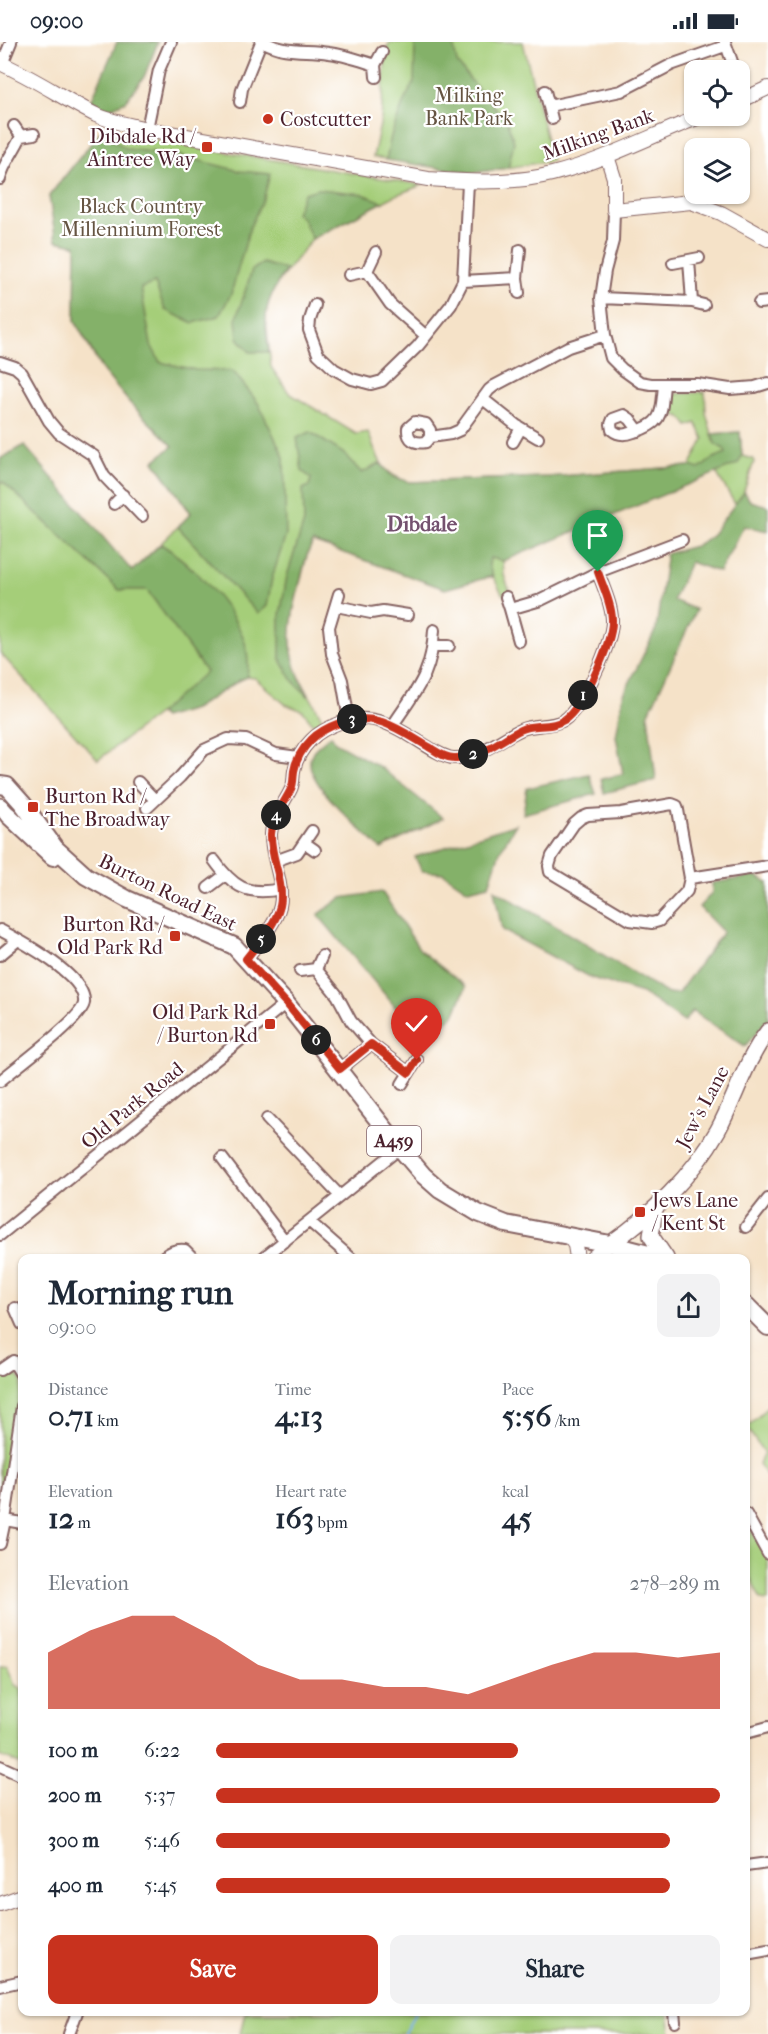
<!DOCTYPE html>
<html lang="en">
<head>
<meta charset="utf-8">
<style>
  :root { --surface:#fff; --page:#f2f2f3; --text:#1f2937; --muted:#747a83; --accent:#c8321e }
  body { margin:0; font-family:"IM FELL French Canon",serif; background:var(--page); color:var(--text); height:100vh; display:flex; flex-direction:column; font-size:22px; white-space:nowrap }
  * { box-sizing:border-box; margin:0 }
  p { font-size:20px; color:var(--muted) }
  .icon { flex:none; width:33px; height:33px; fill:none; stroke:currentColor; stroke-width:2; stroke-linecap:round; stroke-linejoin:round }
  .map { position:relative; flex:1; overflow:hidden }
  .details { position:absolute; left:18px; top:1212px; width:732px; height:762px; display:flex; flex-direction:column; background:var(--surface); border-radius:12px; box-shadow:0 2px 4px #0004 }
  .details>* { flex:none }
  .tools { position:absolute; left:684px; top:18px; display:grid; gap:12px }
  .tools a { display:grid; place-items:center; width:66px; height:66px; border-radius:12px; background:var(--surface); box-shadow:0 2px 4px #0004; font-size:30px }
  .pin { position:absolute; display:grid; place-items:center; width:51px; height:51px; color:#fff; margin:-62px -26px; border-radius:50% 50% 50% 0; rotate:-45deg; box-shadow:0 0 6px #0007 }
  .pin .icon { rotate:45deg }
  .km { position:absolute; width:30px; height:30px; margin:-15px; border-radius:50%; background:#222; color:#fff; font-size:16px; line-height:30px; text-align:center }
  .round { display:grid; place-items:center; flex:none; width:63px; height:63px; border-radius:12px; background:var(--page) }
  .headline { display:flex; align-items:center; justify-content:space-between; height:102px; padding:0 30px }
  h1 { font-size:33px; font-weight:700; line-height:45px }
  .metrics { display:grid; grid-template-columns:repeat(3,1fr); gap:9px; height:102px; padding:6px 30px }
  .metrics div { display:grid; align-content:center }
  .metrics b { font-size:30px; font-weight:700 }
  .metrics small { font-size:16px; font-weight:400 }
  .metrics p { font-size:16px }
  .chart { height:168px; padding:12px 30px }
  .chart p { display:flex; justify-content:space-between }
  .chart svg { width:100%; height:108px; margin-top:6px; fill:var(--accent); opacity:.7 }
  .button { display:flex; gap:12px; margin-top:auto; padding:12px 30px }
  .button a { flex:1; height:69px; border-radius:12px; background:var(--accent); color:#fff; font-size:24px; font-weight:700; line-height:69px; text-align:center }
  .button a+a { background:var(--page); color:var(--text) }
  ul { padding:0 30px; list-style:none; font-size:20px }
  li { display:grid; grid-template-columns:96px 72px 1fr; align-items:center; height:45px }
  li i { height:15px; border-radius:8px; background:var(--accent) }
  .status { display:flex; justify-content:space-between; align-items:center; height:42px; padding:0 30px; background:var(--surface); direction:ltr }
  .status svg { height:16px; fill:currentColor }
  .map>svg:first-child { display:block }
  .green { fill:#a5ce79; stroke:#787652; stroke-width:1.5 }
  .forest { fill:#84b169; stroke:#67684a; stroke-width:1.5 }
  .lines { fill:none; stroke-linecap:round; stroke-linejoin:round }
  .stream { stroke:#82b3ed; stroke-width:2 }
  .minor-casing { stroke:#866362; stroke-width:14 }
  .tertiary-casing { stroke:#866362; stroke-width:16 }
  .secondary-casing { stroke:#866362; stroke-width:18 }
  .primary-casing { stroke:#866362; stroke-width:20 }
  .minor { stroke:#fff; stroke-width:10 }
  .tertiary { stroke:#fff; stroke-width:14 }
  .secondary { stroke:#fff; stroke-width:15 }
  .primary { stroke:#fff; stroke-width:16 }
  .route-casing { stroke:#fff; stroke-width:12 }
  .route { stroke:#c8321e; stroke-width:8 }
  .poi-dot { fill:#c8321e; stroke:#fff; stroke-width:2 }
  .labels { text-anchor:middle; stroke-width:4.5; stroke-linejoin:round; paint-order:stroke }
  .shield { fill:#fff; stroke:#80626b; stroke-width:1.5 }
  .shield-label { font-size:18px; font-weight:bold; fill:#4a1f2b }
  .park-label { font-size:20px; fill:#655442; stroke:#fff }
  .poi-label { font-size:20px; fill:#4a1f2b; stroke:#fff; text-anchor:start }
  .street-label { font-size:20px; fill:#4a1f2b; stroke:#fff }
  .neighbourhood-label { font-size:21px; font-weight:bold; fill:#74516f; stroke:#fff }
</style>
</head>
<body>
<div class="status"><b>09:00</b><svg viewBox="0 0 49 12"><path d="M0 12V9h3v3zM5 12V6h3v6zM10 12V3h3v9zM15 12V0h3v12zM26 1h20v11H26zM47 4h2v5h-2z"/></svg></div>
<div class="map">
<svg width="768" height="1992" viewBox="0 0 768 1992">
  <rect width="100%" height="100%" fill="#fff"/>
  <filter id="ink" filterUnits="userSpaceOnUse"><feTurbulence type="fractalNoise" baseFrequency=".0167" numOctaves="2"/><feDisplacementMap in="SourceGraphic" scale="12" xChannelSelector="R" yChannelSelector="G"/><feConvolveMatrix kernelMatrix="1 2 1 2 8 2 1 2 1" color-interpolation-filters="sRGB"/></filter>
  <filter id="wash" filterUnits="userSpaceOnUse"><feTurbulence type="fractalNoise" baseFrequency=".008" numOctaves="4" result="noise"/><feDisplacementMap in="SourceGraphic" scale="24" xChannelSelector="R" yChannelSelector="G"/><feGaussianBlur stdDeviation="1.35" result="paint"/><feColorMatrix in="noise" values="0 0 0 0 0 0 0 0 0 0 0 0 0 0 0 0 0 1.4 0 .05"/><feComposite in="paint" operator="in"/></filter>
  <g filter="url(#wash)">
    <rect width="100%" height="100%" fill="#f5e2c8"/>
    <!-- green -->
    <path class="green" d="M390 0H523L552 119 472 131 373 115 381 78 386 7Z
      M101 89 422 143 396 153 312 197 275 244 265 269 271 325 289 351 356 392 368 390C379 417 379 431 410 440L548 435 690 424 704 397 696 381 688 384 681 375 666 370 670 352 705 350 706 371 712 392 740 390 742 414 753 417 754 420 744 449 750 459 735 462 716 430 503 519 504 533 510 550 503 553 493 535 448 543 313 500 308 509 292 573 290 596 294 625 325 682 317 687 303 669 285 662 255 636 247 635 238 639 194 667 163 676 158 672 98 718 0 611V441L3 440 132 529 191 472 154 419 173 404 130 361 100 325 75 279 76 203 56 199 49 154Z
      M11 1326 22 1339 2 1468 0 1469V1335Z
      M768 1364V1436L759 1422 764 1411 747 1386Z
      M746 1478 768 1518V1559L761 1558 746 1527Z
      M7 1624 15 1643 22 1647V1723L0 1714V1625Z
      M245 1970H668L671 1992H240Z"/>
    <!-- forest -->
    <path class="forest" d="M117 0H158L144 35 126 59 109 67 91 59Z
      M415 0H453L457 21 478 47 507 79 514 100 508 126 472 131 386 118 391 94 404 59 414 40Z
      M101 89 127 107 177 113 240 129 270 132 264 155 250 185 231 252 219 274 193 281 165 268 155 241 141 246 151 303 160 320 196 328 233 329 258 361 284 415 286 493 272 536 267 564 258 572 178 485 191 471 154 419 173 404 130 361 104 330 75 279 76 203 56 199 49 154Z
      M318 147 363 152 383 160 312 197 303 177 296 171 304 151Z
      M263 221 286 228C264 260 263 273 269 310H250L238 296 236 277 252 228Z
      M310 390 343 411 362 431 380 421 393 435 410 440 548 435 690 424 699 427 714 416 726 411 724 407 715 402 712 392 740 390 742 414 738 422 503 519 490 516 489 524 493 534 445 547 313 500C305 513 303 529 299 544 288 590 285 611 309 655L293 639 280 616V573L287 534 304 480 303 447 309 444 311 436 302 429 297 396Z
      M24 403 132 529 161 502C191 521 225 557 241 590 248 604 249 620 247 635L238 639 194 667 163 676 159 671 206 630 147 548H119L3 440 0 441V417Z
      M744 450 750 459 768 464V489L744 484 719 530 690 520 673 558 696 568 648 673 656 738 604 751 601 737 623 732 616 694 623 654 656 587 666 517 665 512 695 504 710 495Z
      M331 693 335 700 380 725 443 776 381 807C363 789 307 743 310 718 311 707 323 700 331 693Z
      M589 732 596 752 523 772 527 746Z
      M516 782 500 809 489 843 468 848 443 831 422 829 415 815Z
      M756 834 768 841V978L745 1004 692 969 684 980 642 951 592 936 502 888 494 847 668 952 678 951 723 890 699 865 712 851V841Z
      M382 850 420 908 466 945 454 973 423 998 318 873 341 856Z"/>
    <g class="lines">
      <!-- stream -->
      <path class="stream" d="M404 1992 415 1970"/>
    </g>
  </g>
  <g filter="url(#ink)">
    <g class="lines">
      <!-- minor casing -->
      <g class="minor-casing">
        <path id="minor" d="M264 0C287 12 304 7 329 11 345 13 360 18 375 23
          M725 0 735 28
          M2 22 11 0
          M376 35 375 23 382 10
          M740 41 746 56
          M545 49 552 77
          M240 60 242 47 261 0
          M549 64 621 49 671 23 725 4
          M14 84 21 94 34 92
          M147 87 159 28 171 0
          M0 137C3 121 15 109 21 94
          M614 168 613 199 605 229 601 256 605 293 611 316 622 327 640 340 651 342H697L730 347 755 345 768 341
          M376 210 367 229 390 262 426 294
          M689 218 692 260
          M673 221 699 216
          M349 233 367 229
          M463 239 517 236
          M519 251 517 236 520 208
          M601 256 692 260 704 263
          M759 261 768 260
          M315 263 310 278 309 288 318 312 334 327 352 337 371 342 382 339 418 304 451 263 463 239 468 140
          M0 320 15 325 22 331 49 379 59 391 94 414 104 434 142 474
          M483 357 516 383 538 396
          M639 389 630 377 624 373 613 377 611 382 612 388C619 394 626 393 634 390 664 381 661 371 664 343
          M430 395V388L426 382 415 380 408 386C407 398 415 402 426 400L430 395 451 392 460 388 489 348 494 344 568 305 605 293
          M513 400 521 386
          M114 462 123 453
          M339 552 329 585 332 612 342 638 349 678
          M506 555 510 567
          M336 564 371 571 383 569 408 573
          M519 599 510 567 541 558 598 530 682 498
          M433 604H449
          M393 683C416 648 432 633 434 588
          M138 740 155 758
          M672 762 677 764 678 768 690 836 687 849 659 879 652 881 630 878 550 830 549 824 552 814 574 782 581 776 588 773 621 771Z
          M147 766 180 735 204 708 228 697 246 698 276 712 298 715
          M305 801 315 808
          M214 818C233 845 247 854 281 847
          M275 819 297 811 312 789
          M690 836 768 824
          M208 846 225 833
          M0 888C21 899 87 934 84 961 82 977 15 1026 0 1039
          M0 913 18 898
          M246 917C258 901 275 884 280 864 285 840 270 816 271 792 272 775 284 762 291 747 294 741 293 735 294 729 296 718 303 706 311 698 319 689 331 684 342 680 378 668 404 691 433 708 439 711 447 716 454 716 479 717 499 697 520 688 534 681 550 686 564 678 582 667 613 600 612 578 612 563 603 545 598 530
          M316 927 337 953 351 979 371 1002 409 1031
          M300 929 316 927 322 914
          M340 1027 371 1002
          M402 1042 417 1018
          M267 1077 340 1154
          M222 1116 285 1199
          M310 1180 351 1216
          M746 1185 768 1157
          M0 1193 286 961
          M162 1216C170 1210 175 1207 185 1208L193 1216
          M263 1216 400 1106
          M15 1266 22 1282
          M0 1328 13 1319 22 1334
          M746 1472 768 1512
          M0 1477 5 1478 22 1364
          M0 1502 5 1478 22 1481
          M746 1691 768 1685
          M0 1724 22 1734
          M746 1824 768 1821
          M746 1912 768 1908
          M0 1944 22 1939
          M674 1970 675 1980
          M69 1992 77 1970"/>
      </g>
      <!-- tertiary casing -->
      <g class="tertiary-casing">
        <path id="tertiary" d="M0 21C34 36 64 57 96 73 112 80 130 83 147 87L428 137C469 140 512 142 552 132 604 119 652 93 702 74
          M740 59 768 46
          M607 114 614 136V168L691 160 721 171 768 197
          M569 1194 575 1203 577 1216
          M592 1216 610 1202
          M0 1862 22 1854"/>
      </g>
      <!-- secondary casing -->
      <g class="secondary-casing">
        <path id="secondary" d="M0 764 8 773
          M655 1166 651 1194 666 1216
          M610 1202C652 1173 693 1133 718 1088 736 1055 745 1019 768 989"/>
      </g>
      <!-- primary casing -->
      <g class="primary-casing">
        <path id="primary" d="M0 743 7 744 23 762 55 806 86 834 127 857 234 904 286 961 400 1106 423 1133 440 1148 478 1171 506 1182 610 1202 664 1216
          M8 773 53 815
          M746 1263 768 1285"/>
      </g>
      <!-- minor -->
      <use href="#minor" class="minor"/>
      <!-- tertiary -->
      <use href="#tertiary" class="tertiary"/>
      <!-- secondary -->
      <use href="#secondary" class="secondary"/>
      <!-- primary -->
      <use href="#primary" class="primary"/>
    </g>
  </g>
  <g class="lines" filter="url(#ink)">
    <!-- route casing -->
    <g class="route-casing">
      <path id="route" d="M417 1018 409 1031 371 1002 340 1027 286 961 246 917C258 901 275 884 280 864 285 840 270 816 271 792 272 775 284 762 291 747 294 741 293 735 294 729 296 717 303 706 311 698 319 689 331 684 342 680 377 669 401 689 429 705 437 710 445 716 454 716 479 717 500 698 520 688 534 681 550 687 564 678 582 667 613 600 612 578 612 563 603 545 598 530"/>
    </g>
    <!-- route -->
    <use href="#route" class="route"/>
  </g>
  <!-- markers -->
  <g class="poi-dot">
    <circle cx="268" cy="77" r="6"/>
    <rect x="201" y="99" width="12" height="12" rx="3"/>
    <rect x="27" y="759" width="12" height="12" rx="3"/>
    <rect x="169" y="888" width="12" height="12" rx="3"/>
    <rect x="264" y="976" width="12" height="12" rx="3"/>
    <rect x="634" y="1164" width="12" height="12" rx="3"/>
  </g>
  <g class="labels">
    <!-- shield labels -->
    <rect class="shield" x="367" y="1084" width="54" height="30" rx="4.5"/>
    <g class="shield-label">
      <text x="394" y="1105">A459</text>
    </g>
    <!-- park labels -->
    <g class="park-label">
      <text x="469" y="60">Milking<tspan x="469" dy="23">Bank Park</tspan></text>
      <text x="141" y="171">Black Country<tspan x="141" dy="23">Millennium Forest</tspan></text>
    </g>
    <!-- poi labels -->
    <g class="poi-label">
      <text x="280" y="84">Costcutter</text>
      <text x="195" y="101" text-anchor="end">Dibdale Rd /<tspan x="195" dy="23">Aintree Way</tspan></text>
      <text x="45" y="761">Burton Rd /<tspan x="45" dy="23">The Broadway</tspan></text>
      <text x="163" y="889" text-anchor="end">Burton Rd /<tspan x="163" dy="23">Old Park Rd</tspan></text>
      <text x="258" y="977" text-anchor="end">Old Park Rd<tspan x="258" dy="23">/ Burton Rd</tspan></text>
      <text x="652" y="1165">Jews Lane<tspan x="652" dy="23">/ Kent St</tspan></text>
    </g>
    <!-- street labels -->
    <g class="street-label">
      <text transform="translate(598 92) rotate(-20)" y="7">Milking Bank</text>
      <text transform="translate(168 850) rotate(26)" y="7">Burton Road East</text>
      <text transform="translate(132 1063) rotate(-39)" y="7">Old Park Road</text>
      <text transform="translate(702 1065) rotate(-62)" y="7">Jew's Lane</text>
    </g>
    <!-- neighbourhood labels -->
    <g class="neighbourhood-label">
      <text x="422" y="489">Dibdale</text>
    </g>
  </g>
</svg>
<div class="tools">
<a><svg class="icon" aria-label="locate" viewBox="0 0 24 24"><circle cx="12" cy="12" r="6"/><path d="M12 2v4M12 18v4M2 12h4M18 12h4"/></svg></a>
<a><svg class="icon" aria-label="layers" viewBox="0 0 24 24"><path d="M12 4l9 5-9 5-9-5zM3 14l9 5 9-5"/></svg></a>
</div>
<div class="pin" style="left:598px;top:530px;background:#1e9e55"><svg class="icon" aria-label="arrive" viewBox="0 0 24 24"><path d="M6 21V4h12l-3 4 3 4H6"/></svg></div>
<div class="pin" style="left:417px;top:1018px;background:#d93025"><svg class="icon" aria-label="check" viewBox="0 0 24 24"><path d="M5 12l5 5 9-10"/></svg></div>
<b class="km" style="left:583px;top:653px">1</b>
<b class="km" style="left:473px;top:712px">2</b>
<b class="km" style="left:352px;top:677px">3</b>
<b class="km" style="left:276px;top:773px">4</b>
<b class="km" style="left:261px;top:897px">5</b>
<b class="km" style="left:316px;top:998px">6</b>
<section class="details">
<div class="headline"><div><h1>Morning run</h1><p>09:00</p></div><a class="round"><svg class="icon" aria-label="share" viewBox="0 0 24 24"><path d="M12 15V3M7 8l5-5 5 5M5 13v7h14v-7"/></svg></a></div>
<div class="metrics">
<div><p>Distance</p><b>0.71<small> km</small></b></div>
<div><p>Time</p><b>4:13</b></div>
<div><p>Pace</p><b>5:56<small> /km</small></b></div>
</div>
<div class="metrics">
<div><p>Elevation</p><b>12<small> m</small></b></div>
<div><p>Heart rate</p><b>163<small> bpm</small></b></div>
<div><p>kcal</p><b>45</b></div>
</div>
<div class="chart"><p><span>Elevation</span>278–289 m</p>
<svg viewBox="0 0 160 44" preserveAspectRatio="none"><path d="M0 44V21L10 12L20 6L30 6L40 15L50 26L60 32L70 32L80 35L90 35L100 38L110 32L120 26L130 21L140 21L150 23L160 21V44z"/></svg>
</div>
<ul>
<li><b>100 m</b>6:22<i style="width:60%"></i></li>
<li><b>200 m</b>5:37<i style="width:100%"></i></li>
<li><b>300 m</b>5:46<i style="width:90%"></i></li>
<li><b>400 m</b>5:45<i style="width:90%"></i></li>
</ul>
<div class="button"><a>Save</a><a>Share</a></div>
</section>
</div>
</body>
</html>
